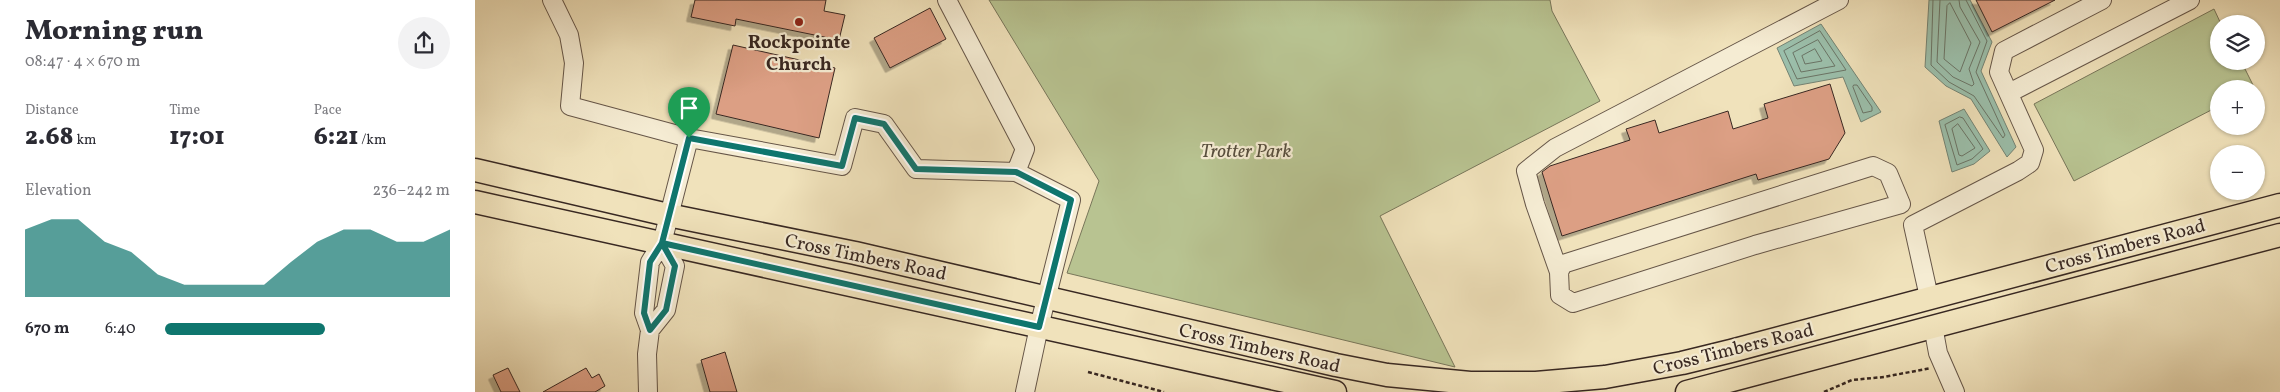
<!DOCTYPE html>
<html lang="en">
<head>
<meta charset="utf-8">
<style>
  :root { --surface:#fff; --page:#f2f2f3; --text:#2b2b33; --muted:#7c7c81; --accent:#0f766e }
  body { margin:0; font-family:Vollkorn,serif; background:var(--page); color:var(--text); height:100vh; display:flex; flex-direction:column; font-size:19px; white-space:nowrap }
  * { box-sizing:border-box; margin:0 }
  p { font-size:16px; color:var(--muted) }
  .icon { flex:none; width:28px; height:28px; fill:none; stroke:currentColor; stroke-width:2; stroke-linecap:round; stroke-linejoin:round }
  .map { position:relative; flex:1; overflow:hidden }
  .panel { display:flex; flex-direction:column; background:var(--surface); width:475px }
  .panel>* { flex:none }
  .buttons { position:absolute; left:1735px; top:15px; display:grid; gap:10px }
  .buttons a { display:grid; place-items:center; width:55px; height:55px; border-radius:50%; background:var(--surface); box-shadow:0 1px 4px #0004; font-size:25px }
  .pin { position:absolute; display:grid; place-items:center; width:42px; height:42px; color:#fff; margin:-51px -21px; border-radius:50% 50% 50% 0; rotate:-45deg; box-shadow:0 0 5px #0007 }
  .pin .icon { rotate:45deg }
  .round { display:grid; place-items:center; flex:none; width:52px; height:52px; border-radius:26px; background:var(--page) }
  .head { display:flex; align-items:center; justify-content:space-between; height:85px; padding:0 25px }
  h1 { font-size:28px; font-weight:800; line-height:38px }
  .figures { display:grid; grid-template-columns:repeat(3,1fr); gap:8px; height:85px; padding:5px 25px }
  .figures div { display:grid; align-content:center }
  .figures b { font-size:25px; font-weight:800 }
  .figures small { font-size:14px; font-weight:400 }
  .figures p { font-size:14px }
  .chart { height:140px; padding:10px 25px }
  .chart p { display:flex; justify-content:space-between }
  .chart svg { width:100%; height:90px; margin-top:5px; fill:var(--accent); opacity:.7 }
  ul { padding:0 25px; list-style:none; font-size:16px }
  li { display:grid; grid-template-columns:80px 60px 1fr; align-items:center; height:38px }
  li i { height:12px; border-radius:6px; background:var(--accent) }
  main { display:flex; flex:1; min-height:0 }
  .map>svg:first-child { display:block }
  .green { fill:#b8c391; stroke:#78765a }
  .water { fill:#9bbfab; stroke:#738374 }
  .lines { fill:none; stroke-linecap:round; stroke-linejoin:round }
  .shore { stroke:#6a7466; stroke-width:1 }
  .building { fill:#dc9f84; stroke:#382822; filter:url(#shadow) }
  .minor-casing { stroke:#665648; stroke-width:20 }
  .major-casing { stroke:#382822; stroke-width:25 }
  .path { stroke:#382822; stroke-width:2.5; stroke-dasharray:4 2.5; stroke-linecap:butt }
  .minor { stroke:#f5ecd3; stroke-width:18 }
  .major { stroke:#f0e2bb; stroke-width:22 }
  .route-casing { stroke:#fff; stroke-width:10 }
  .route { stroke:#0f766e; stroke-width:6 }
  .poi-dot { fill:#8f2418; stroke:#f5ecd3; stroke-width:2 }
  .labels { text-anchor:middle; stroke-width:4.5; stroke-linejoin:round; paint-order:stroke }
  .poi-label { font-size:19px; font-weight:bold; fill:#382822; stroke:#f5ecd3 }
  .park-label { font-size:19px; font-style:italic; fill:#584f3e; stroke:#f5ecd3 }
  .street-label { font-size:19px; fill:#382822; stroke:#f5ecd3 }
</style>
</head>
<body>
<main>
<section class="panel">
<div class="head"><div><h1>Morning run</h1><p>08:47 · 4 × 670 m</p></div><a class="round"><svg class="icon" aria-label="share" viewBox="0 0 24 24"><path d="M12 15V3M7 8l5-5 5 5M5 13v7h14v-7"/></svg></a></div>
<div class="figures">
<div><p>Distance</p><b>2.68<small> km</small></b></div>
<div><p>Time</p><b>17:01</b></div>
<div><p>Pace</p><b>6:21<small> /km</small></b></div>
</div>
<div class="chart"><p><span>Elevation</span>236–242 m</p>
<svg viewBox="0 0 160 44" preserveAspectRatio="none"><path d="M0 44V11L10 6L20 6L30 17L40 22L50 33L60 38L70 38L80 38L90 38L100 27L110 17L120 11L130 11L140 17L150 17L160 11V44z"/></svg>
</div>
<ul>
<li><b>670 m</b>6:40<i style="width:56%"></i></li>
</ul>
</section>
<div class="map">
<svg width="1805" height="392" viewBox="0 0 1805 392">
  <defs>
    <filter id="shadow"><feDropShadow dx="-4.5" dy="4.5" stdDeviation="0" flood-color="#0004"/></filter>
  </defs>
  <rect width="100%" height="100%" fill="#f0e2bb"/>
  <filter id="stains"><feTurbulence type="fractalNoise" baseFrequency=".004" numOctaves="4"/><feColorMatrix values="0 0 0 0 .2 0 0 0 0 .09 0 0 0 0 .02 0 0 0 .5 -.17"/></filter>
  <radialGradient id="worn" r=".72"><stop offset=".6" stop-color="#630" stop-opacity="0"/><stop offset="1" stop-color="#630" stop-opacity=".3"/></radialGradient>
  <!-- green -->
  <path class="green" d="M514 0H1075L1077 11 1125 101 905 216 980 367 592 273 624 181Z
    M1739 9 1746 24H1744V61H1766L1779 87 1744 89V106L1599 181 1559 104Z"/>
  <!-- water -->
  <path class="water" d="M1454 0H1495L1517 42 1506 71 1541 147 1532 157 1496 99 1471 86 1450 67Z
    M1346 24 1406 112 1386 122 1368 77 1319 86 1302 48Z
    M1489 109 1515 151 1499 164 1477 172 1464 121Z"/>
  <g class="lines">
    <!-- shore -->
    <path class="shore" d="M1458 0 1456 65 1474 82 1499 96 1528 138 1530 135 1501 72 1512 41 1491 0
      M1465 0 1462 62 1478 77 1497 86 1499 84 1494 69 1505 42 1485 7 1484 0
      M1475 3 1496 43 1485 72 1469 59 1472 6Z
      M1345 31 1371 70 1322 79 1309 51Z
      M1343 40 1360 66 1326 72 1318 53Z
      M1340 49 1347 61 1330 64 1327 56Z
      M1379 85H1382L1397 107V111L1388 113 1378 87Z
      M1485 117 1488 118 1508 149 1497 159 1482 165 1470 125Z
      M1483 124 1500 148 1487 156 1484 155 1477 129Z"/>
  </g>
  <!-- building -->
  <path class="building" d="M220 0H351L349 11 370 15 364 40 261 19 260 26 216 17Z
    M1501 0H1580L1517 32Z
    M455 8 471 39 415 68 399 38Z
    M258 45 360 68 344 138 241 114Z
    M1355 84 1370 133 1354 159 1283 180 1281 174 1087 236 1067 172 1075 166 1155 140 1151 129 1180 120 1184 133 1253 111 1258 129 1293 118 1289 104Z
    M250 352 262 392H235L226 360Z
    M33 368 45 392H26L18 375Z
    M111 368 117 378 124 374 130 386 120 392H68Z"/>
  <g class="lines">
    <!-- minor casing -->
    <g class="minor-casing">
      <path id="minor" d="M77 0 94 35 99 63 95 106 214 138
        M472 0 550 149 541 172 596 200 564 327 550 392
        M1534 93 1715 0
        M1398 166 1413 173 1426 204 1280 245 1098 303 1085 295 1084 272 1088 264Z
        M1084 272 1060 204 1051 171 1080 148 1364 0
        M1454 297 1438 225 1543 171 1555 163 1559 150 1524 72 1529 51 1627 0
        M1458 326 1463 353 1480 392
        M175 330 191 310 200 266 187 243
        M173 392 172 354 175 330 169 313 175 262 187 243 214 138 367 166 380 118 409 124 441 169 541 172"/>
    </g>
    <!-- major casing -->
    <g class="major-casing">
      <path id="major" d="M0 170 193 215 380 253 861 365 912 375 995 383H1061L1130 377 1207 363 1256 351 1805 205
        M0 202 860 392
        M1212 392 1805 235"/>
    </g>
    <!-- path -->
    <path class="path" d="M613 372 689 392
      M1349 392 1377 380 1409 377 1456 368"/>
    <!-- minor -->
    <use href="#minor" class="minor"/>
    <!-- major -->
    <use href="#major" class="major"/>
  </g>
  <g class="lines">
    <!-- route casing -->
    <g class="route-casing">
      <path id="route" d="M214 138 187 243 175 262 169 313 175 330 191 310 200 266 187 243 564 327 596 200 541 172 441 169 409 124 380 118 367 166 214 138"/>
    </g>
    <!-- route -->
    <use href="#route" class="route"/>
  </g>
  <!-- markers -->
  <circle class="poi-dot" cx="324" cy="22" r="5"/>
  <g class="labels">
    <!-- poi labels -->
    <g class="poi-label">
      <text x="324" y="48">Rockpointe<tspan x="324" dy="22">Church</tspan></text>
    </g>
    <!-- park labels -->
    <g class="park-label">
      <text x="771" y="157">Trotter Park</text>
    </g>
    <!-- street labels -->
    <g class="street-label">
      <text transform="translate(1650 245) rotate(-15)" y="7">Cross Timbers Road</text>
      <text transform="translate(391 256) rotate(12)" y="7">Cross Timbers Road</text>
      <text transform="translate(785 347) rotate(13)" y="7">Cross Timbers Road</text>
      <text transform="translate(1258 348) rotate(-14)" y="7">Cross Timbers Road</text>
    </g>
  </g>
  <rect width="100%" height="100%" filter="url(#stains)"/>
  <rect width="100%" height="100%" fill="url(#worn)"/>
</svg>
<div class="buttons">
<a><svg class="icon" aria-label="layers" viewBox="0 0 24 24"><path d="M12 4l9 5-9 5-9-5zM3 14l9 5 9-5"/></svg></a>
<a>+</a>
<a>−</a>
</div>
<div class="pin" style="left:214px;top:138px;background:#1e9e55"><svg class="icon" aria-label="arrive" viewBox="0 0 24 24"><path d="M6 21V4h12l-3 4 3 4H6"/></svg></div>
</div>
</main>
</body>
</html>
